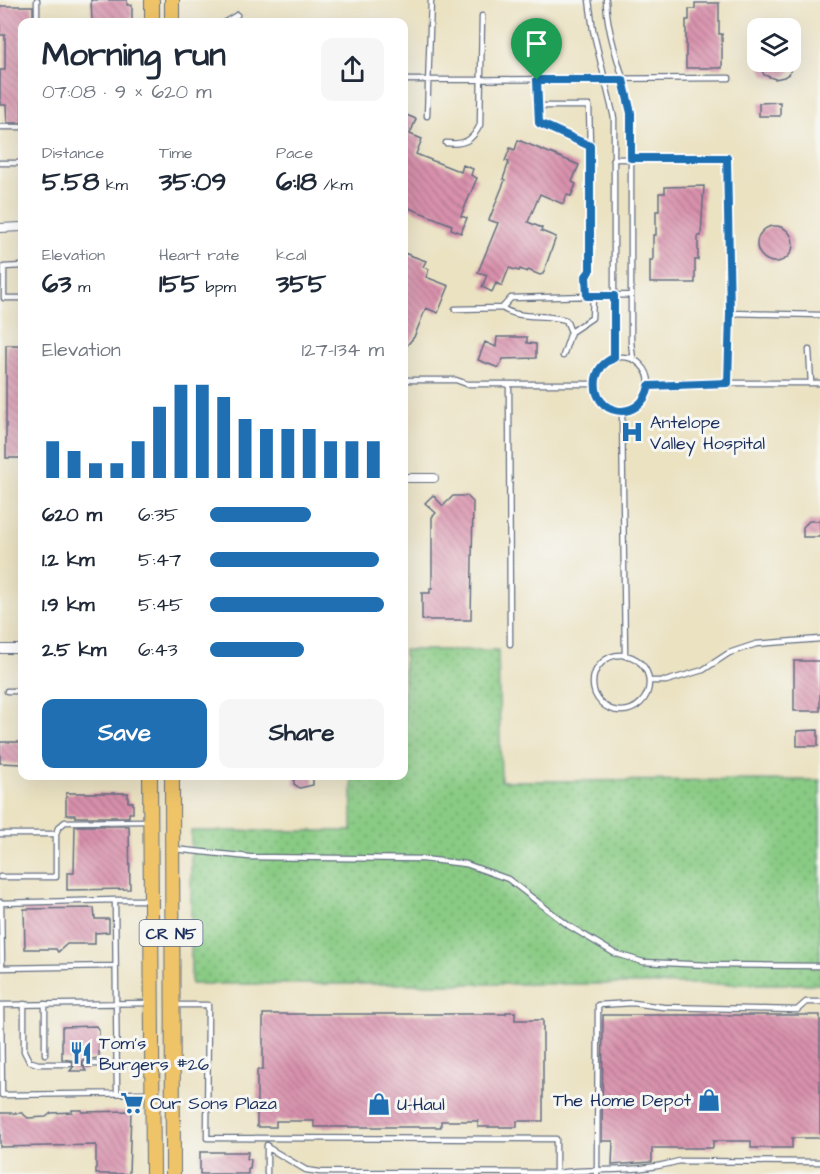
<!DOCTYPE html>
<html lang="en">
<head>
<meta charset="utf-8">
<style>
  :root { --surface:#fff; --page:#f6f6f7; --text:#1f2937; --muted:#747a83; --accent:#1f6fb2 }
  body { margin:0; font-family:"Architects Daughter",sans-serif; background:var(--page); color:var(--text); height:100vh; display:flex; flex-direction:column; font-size:22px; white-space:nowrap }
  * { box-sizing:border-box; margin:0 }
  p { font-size:20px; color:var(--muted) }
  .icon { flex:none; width:33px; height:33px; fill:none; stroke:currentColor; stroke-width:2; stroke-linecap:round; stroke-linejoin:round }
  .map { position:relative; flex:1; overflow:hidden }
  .sheet { position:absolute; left:18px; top:18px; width:390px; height:762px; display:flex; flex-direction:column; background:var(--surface); border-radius:12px; box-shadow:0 6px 24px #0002 }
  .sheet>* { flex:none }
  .buttons { position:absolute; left:747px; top:18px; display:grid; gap:12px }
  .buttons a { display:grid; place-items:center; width:54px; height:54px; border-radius:12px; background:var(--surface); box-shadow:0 6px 24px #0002; font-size:30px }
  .pin { position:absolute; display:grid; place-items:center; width:51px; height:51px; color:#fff; margin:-62px -26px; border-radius:50% 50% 50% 0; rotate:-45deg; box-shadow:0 0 6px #0007 }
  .pin .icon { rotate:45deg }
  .round { display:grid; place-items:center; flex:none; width:63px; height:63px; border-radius:12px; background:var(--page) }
  .summary { display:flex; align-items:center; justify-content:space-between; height:102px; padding:0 24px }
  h1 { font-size:33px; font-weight:800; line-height:45px }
  .metrics { display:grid; grid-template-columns:repeat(3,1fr); gap:9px; height:102px; padding:6px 24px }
  .metrics div { display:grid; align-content:center }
  .metrics b { font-size:26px; font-weight:800 }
  .metrics small { font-size:16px; font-weight:400 }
  .metrics p { font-size:16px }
  .chart { height:168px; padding:12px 24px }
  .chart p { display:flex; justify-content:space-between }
  .chart svg { width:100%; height:108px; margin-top:6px; stroke:var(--accent); stroke-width:6 }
  .primary-button { display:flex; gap:12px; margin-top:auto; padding:12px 24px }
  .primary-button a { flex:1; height:69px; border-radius:12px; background:var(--accent); color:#fff; font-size:24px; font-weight:800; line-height:69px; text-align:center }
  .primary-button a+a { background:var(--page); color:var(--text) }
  ul { padding:0 24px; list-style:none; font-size:20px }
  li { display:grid; grid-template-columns:96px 72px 1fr; align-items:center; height:45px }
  li i { height:15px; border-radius:8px; background:var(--accent) }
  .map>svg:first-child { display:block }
  .grass { fill:url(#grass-dots); stroke:#527d71; stroke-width:1.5 }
  .building { fill:url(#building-back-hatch) }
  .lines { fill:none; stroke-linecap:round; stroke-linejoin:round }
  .service-casing { stroke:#646e81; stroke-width:7 }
  .minor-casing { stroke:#646e81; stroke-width:10 }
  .primary-casing { stroke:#646e81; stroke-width:16 }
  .service { stroke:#fff; stroke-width:4.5 }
  .minor { stroke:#fff; stroke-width:8 }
  .primary { stroke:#efc469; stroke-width:14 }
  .route-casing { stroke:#fff; stroke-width:12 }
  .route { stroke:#1f6fb2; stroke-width:8 }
  .labels { text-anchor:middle; stroke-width:6; stroke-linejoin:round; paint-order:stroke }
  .shield { fill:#f6f6f2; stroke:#5d6b8a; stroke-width:1.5 }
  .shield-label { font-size:16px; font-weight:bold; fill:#1b2f5e }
  .poi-label { font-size:18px; fill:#1b2f5e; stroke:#f6f6f2; text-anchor:start }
</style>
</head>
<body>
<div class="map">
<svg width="820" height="1174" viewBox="0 0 820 1174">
  <defs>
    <pattern id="grass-dots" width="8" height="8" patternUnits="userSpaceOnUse" patternTransform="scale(1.5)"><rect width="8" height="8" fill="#89cb84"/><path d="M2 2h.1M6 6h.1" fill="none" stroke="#6fa56f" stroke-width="1.8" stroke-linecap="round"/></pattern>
    <pattern id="building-back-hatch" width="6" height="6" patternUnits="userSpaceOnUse" patternTransform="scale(1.5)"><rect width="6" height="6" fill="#d991ac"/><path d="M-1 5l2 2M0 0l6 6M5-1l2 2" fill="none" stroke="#af778f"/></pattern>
  </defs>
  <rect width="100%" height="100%" fill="#f6f6f2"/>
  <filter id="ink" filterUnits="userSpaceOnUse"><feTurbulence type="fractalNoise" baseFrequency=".0167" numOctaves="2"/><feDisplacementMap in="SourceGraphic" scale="12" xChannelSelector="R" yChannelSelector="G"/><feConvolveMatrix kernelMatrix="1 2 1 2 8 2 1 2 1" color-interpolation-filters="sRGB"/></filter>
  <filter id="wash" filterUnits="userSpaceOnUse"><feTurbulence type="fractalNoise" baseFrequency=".008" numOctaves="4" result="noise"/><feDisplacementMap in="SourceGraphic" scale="24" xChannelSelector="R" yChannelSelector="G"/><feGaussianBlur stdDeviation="1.35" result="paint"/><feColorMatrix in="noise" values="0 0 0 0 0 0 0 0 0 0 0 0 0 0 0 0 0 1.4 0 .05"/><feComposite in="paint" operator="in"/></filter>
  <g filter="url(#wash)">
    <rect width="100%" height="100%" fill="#ebe2c2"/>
    <!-- grass -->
    <path class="grass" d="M404 650H498L501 781 820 780V984H191V831H352V776H404Z"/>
    <g id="blocks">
      <!-- building -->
      <path class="building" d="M91 0H127V5H132V22H92Z
        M695 3H719V34H722V68H686V20H689V9H695Z
        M0 6H33V22H22V123H7L6 105H0V70H5V35H0Z
        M758 62H794L789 74 784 77 775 79 764 75Z
        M780 102V116H759V103Z
        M404 114 416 119 410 134 422 139 416 154 461 172 463 165 473 169 471 175 477 178 461 216 467 218 461 233 451 229 452 225 404 206Z
        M518 140 579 165 572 182 576 184 571 196 567 195 563 204 540 194 528 222 542 228 541 231 556 237 543 274 540 275 528 270 527 272 520 269 519 271 509 268 502 286 496 283 492 292 482 287 487 275 478 272 498 223 489 220 505 180 503 179 509 162 505 161 510 148 515 150Z
        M704 186 701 236H698V260H695V283H650V260H653V235H656V211H659V193H665V187Z
        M757 244a18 18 0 1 1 36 0a18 18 0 1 1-36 0Z
        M404 253 426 261 423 267 429 269 426 277 449 286 438 313 426 308 414 337 404 349Z
        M497 337H527V343L536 344V358L503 359 499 368 478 360 485 342 496 347Z
        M6 345H22V458H6Z
        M433 495 443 506 453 496H467L473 502 471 620H422V593H430V588H432V517L436 513 425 503Z
        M809 521H820V537H803V527Z
        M794 661H820V711H794Z
        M818 730V746H797V731Z
        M0 742H22V764L0 763Z
        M294 776H313V785L300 788 294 784Z
        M66 793H128V802H133V813H129V817H75V815H66Z
        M75 826H129L130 889 67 890V873H74Z
        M94 908 95 919H109V932L95 933V944H67L58 952 56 949H25L24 909Z
        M506 1012H515V1020H543V1121H517V1127H478V1121H441V1127H314V1121H276V1127H257V1070H263V1014H506Z
        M603 1015H820V1138H792V1148H751V1141H713V1148H652V1162L612 1165 613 1141H602Z
        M96 1026 99 1030V1058L83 1060 82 1065 86 1071H70L74 1066V1061L62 1059V1027Z
        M72 1110H82V1112L131 1111 129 1174H96V1145L0 1147V1113H22L28 1118 46 1117 51 1113 72 1112Z
        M200 1152H248L247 1159H251L250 1169H248V1174H200Z"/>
    </g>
  </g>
  <g filter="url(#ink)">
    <use href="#blocks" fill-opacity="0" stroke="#646e81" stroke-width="1.5"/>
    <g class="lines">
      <!-- service casing -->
      <g class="service-casing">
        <path id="service" d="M37 0V22
          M589 0 593 30 614 118V358
          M606 0C607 39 625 75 631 113V342L633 359
          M225 22 237 15
          M404 80 729 78
          M537 80 539 123 590 145V271L586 276 587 296
          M538 106H589L590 145
          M427 116 431 0
          M0 127H22
          M446 143C464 145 472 141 480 125L482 16
          M613 159 727 158 730 313
          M0 163H22
          M22 266 4 267V298H22
          M502 308C520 320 544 313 566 320L571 332
          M455 309 502 308 511 298 631 295
          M809 350 811 383
          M563 356 571 332 592 318 593 296
          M595 384a27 27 0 1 1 54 0a27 27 0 1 1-54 0Z
          M404 380H456L467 384H596
          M728 383 730 313 820 315
          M509 384 510 644
          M649 386 698 383H820
          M622 411 625 656
          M593 683a28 28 0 1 1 56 0a28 28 0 1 1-56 0Z
          M649 681H666L703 670 729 653 756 644 820 639
          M7 691H22
          M0 834H56
          M174 849 249 857 423 859 466 864 508 879 569 926 614 953 643 962 709 965 820 966
          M0 877H56V834L58 828 65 822 147 821
          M115 900H149
          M1 902 2 968
          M0 903 115 900 117 1093
          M0 968 115 966
          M151 1003 1 1005 2 1095 152 1093
          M24 1004V1051L29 1061 38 1064H70
          M45 1004V1054
          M174 1005H208L207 1138 556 1139V1173L320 1172 306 1170 267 1147
          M86 1064H117
          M556 1173C600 1167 634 1174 679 1161L820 1162
          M597 1173 598 1005 633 1003 663 1007 797 1010 806 1002H820
          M267 1174V1145"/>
      </g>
      <!-- minor casing -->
      <g class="minor-casing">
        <path id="minor" d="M0 228 22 227
          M404 478H434
          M0 649H22"/>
      </g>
      <!-- primary casing -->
      <g class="primary-casing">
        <path id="primary" d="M172 0V22
          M152 22V0
          M150 776 153 1174
          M172 776 173 1174"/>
      </g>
      <!-- service -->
      <use href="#service" class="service"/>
      <!-- minor -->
      <use href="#minor" class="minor"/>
      <!-- primary -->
      <use href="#primary" class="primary"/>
    </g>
  </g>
  <g class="lines" filter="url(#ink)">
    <!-- route casing -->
    <g class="route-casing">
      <path id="route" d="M537 80H623L631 113V158H727L730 313 728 383 649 386C641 424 591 416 596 379 598 369 604 362 614 358V296H587L586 276 590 271V146L539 123Z"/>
    </g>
    <!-- route -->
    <use href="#route" class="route"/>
  </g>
  <!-- icons -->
  <defs>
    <g id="hospital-bare" transform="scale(1.8)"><path d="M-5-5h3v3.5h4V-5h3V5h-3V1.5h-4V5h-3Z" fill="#1f6fb2" stroke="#f6f6f2" stroke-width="2.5" paint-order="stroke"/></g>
    <g id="restaurant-bare" transform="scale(1.8)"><path d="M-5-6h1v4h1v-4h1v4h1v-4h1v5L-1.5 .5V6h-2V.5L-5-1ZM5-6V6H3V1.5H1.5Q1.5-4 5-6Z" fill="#1f6fb2" stroke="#f6f6f2" stroke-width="2.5" paint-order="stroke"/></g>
    <g id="shop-bare" transform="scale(1.8)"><path d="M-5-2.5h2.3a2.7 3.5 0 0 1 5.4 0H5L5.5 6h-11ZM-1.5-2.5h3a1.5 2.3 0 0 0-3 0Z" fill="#1f6fb2" stroke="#f6f6f2" stroke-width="2.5" paint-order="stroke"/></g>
    <g id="supermarket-bare" transform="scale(1.8)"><path d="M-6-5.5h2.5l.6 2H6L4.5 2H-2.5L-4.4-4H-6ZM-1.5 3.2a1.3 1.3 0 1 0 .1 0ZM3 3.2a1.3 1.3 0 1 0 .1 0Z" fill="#1f6fb2" stroke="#f6f6f2" stroke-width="2.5" paint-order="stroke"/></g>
  </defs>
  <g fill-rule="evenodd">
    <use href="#hospital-bare" x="632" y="432"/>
    <use href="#restaurant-bare" x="81" y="1053"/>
    <use href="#shop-bare" x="709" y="1100"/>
    <use href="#supermarket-bare" x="132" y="1103"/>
    <use href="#shop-bare" x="379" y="1104"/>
  </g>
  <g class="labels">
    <!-- shield labels -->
    <rect class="shield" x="139.5" y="920" width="63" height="26" rx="4.5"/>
    <g class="shield-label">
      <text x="171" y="939">CR N5</text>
    </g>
    <!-- poi labels -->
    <g class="poi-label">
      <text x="650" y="428">Antelope<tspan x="650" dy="21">Valley Hospital</tspan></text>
      <text x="99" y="1049">Tom's<tspan x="99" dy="21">Burgers #26</tspan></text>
      <text x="691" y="1106" text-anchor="end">The Home Depot</text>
      <text x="150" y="1109">Our Sons Plaza</text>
      <text x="397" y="1110">U-Haul</text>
    </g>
  </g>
</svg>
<div class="buttons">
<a><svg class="icon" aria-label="layers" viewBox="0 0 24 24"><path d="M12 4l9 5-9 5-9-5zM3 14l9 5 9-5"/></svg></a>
</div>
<div class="pin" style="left:537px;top:80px;background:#1e9e55"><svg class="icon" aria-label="arrive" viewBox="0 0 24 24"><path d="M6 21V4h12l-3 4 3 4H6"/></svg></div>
<section class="sheet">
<div class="summary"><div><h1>Morning run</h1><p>07:08 · 9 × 620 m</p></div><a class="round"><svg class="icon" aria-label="share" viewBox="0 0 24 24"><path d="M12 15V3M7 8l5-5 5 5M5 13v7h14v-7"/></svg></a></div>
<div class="metrics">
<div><p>Distance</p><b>5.58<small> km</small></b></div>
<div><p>Time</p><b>35:09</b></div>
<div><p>Pace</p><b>6:18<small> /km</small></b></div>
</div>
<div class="metrics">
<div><p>Elevation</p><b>63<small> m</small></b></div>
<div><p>Heart rate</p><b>155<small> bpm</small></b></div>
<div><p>kcal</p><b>355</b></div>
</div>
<div class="chart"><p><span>Elevation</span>127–134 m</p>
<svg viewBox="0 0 160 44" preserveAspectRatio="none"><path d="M5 44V29M15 44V33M25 44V38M35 44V38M45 44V29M55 44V15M65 44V6M75 44V6M85 44V11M95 44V20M105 44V24M115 44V24M125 44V24M135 44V29M145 44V29M155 44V29"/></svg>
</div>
<ul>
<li><b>620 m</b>6:35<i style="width:58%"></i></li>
<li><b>1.2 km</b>5:47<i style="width:97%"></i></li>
<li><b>1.9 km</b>5:45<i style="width:100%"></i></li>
<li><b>2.5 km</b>6:43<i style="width:54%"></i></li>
</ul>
<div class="primary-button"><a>Save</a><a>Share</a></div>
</section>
</div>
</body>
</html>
